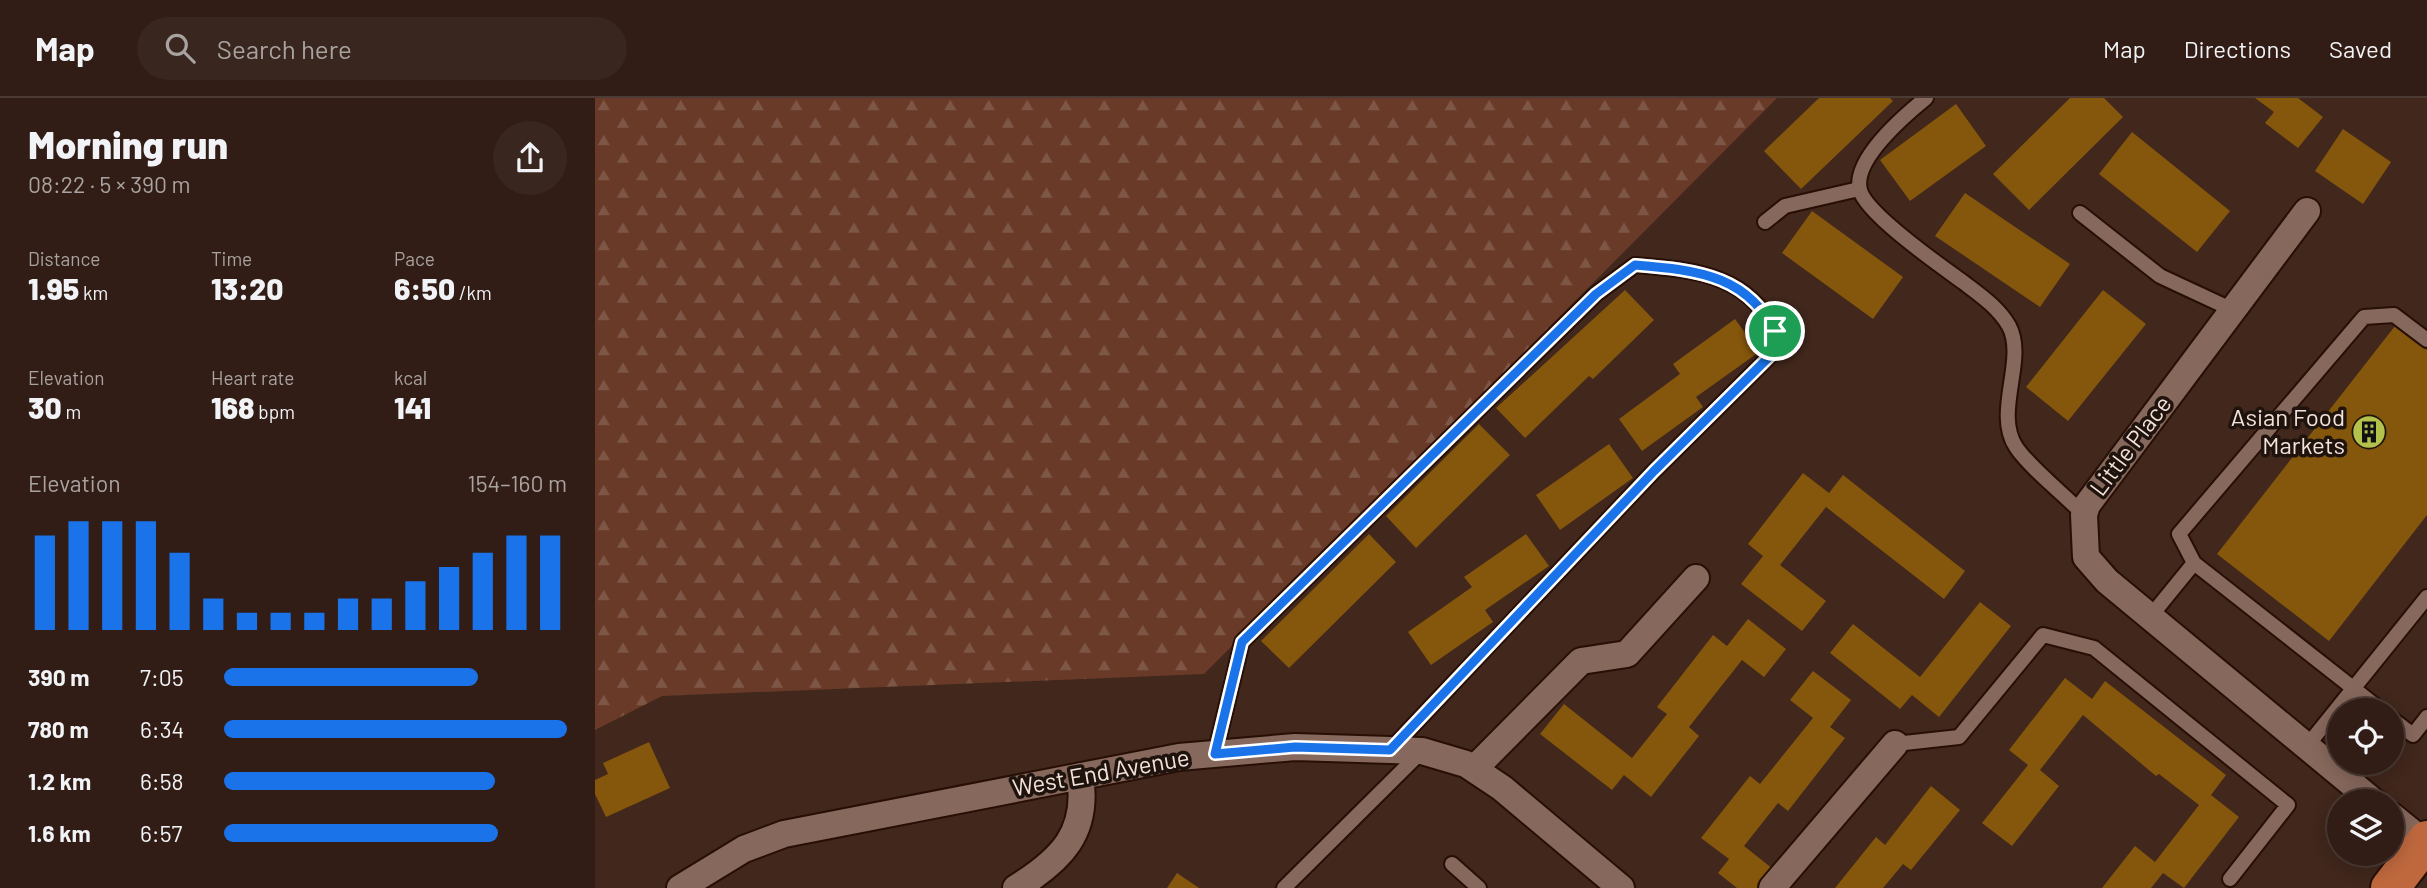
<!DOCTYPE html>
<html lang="en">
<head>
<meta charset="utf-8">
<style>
  :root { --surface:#311d15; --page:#39261e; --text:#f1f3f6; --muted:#a8a2a0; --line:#4c3b34; --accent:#1a73e8 }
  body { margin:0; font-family:Barlow,sans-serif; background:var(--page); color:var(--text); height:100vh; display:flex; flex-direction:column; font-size:26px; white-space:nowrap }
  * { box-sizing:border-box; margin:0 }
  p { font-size:23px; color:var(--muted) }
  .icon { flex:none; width:38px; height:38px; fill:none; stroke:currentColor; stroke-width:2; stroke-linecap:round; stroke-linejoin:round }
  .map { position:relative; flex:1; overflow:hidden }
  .panel { display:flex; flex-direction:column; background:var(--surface); width:595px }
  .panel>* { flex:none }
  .controls { position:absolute; left:1732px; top:600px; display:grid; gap:14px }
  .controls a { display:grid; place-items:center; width:77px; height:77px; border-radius:50%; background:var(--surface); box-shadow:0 4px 18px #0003,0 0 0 2px var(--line); font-size:35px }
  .pin { position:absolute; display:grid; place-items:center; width:60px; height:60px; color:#fff; margin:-30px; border:4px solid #fff; border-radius:50%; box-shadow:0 2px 7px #0007 }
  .round { display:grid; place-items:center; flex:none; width:74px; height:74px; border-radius:37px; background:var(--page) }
  .headline { display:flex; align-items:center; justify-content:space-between; height:119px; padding:0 28px }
  h1 { font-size:38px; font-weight:800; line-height:52px }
  .figures { display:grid; grid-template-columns:repeat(3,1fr); gap:10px; height:119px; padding:7px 28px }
  .figures div { display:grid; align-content:center }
  .figures b { font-size:30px; font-weight:800 }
  .figures small { font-size:19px; font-weight:400 }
  .figures p { font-size:19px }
  .chart { height:196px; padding:14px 28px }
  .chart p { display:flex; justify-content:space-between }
  .chart svg { width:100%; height:126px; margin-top:7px; stroke:var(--accent); stroke-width:6 }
  ul { padding:0 28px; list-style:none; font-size:23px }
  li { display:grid; grid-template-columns:112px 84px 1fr; align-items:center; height:52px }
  li i { height:18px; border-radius:9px; background:var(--accent) }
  header { display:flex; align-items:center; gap:42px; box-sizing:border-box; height:98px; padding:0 35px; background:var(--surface); border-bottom:2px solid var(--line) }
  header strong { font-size:33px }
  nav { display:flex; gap:38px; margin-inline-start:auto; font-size:24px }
  .search { width:490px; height:63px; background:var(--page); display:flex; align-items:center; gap:18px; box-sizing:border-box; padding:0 24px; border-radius:38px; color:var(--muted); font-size:26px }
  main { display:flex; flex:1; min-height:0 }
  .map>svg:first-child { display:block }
  .forest { fill:url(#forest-firs) }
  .building { fill:#85570c }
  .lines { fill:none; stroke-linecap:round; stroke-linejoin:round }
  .service-casing { stroke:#270f06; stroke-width:18 }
  .minor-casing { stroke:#270f06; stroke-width:30 }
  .trunk-casing { stroke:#270f06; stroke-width:42 }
  .service { stroke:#87685c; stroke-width:14 }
  .minor { stroke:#87685c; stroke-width:26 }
  .trunk { stroke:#bf683e; stroke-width:38 }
  .route-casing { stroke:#fff; stroke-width:14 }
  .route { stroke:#1a73e8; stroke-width:9 }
  .labels { text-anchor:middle; stroke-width:7; stroke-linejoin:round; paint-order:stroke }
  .poi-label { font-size:24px; fill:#f4e1da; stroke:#1f130e; text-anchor:end }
  .street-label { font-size:24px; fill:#f4e1da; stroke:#1f130e }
</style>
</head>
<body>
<header>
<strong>Map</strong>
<div class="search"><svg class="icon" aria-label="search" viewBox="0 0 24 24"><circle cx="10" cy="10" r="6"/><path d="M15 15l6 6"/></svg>Search here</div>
<nav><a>Map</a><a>Directions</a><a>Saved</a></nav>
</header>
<main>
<section class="panel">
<div class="headline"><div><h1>Morning run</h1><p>08:22 · 5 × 390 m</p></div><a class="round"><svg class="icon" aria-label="share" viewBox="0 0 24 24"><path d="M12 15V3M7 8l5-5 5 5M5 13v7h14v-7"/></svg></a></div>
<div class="figures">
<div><p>Distance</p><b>1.95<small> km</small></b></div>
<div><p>Time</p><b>13:20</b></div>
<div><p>Pace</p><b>6:50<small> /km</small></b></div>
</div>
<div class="figures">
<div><p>Elevation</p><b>30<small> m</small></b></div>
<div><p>Heart rate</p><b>168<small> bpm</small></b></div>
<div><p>kcal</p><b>141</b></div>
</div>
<div class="chart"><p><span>Elevation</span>154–160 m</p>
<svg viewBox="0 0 160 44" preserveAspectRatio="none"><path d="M5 44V11M15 44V6M25 44V6M35 44V6M45 44V17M55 44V33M65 44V38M75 44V38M85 44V38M95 44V33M105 44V33M115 44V27M125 44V22M135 44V17M145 44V11M155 44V11"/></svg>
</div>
<ul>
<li><b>390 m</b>7:05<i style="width:74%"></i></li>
<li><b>780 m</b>6:34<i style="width:100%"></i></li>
<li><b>1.2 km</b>6:58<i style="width:79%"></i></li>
<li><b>1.6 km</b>6:57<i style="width:80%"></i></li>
</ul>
</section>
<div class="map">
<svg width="1832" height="790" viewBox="0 0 1832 790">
  <defs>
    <pattern id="forest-firs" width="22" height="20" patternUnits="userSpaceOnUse" patternTransform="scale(1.75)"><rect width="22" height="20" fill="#683a27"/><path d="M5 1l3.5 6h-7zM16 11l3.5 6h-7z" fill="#7e5646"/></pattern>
  </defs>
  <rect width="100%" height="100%" fill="#41271c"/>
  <!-- forest -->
  <path class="forest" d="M0 0H1182L609 576 67 598 0 632Z"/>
  <!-- building -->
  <path class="building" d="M1224 0H1295L1298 3 1206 91 1169 53Z
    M1475 0H1509L1528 19 1434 112 1398 76Z
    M1660 0H1703L1728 19 1703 50 1670 25 1679 14Z
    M1361 6 1391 48 1315 103 1285 62Z
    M1748 31 1796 64 1768 106 1720 73Z
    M1537 34 1635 113 1602 154 1504 76Z
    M1370 95 1475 166 1445 209 1340 138Z
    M1217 113 1308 179 1278 221 1187 155Z
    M1030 192 1059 222 998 281 994 278 930 340 901 310Z
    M1508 192 1551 226 1473 323 1431 289Z
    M1140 221 1164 254 1101 299 1108 309 1047 353 1024 321 1085 276 1078 266Z
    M1800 228 1832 252V417L1734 543 1622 456Z
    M884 326 915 357 821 450 791 418Z
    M1014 346 1038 380 965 432 941 397Z
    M1208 375 1234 395 1248 377 1370 473 1349 501 1231 409 1185 467 1231 503 1207 533 1146 486 1168 458 1153 446Z
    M774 436 801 464 694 570 666 543Z
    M931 436 954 468 890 512 898 524 836 567 813 534 877 489 869 479Z
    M1385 504 1416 528 1344 619 1317 597 1305 611 1235 555 1258 526 1325 579Z
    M1153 521 1191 551 1169 579 1147 562 1094 629 1104 638 1056 699 1029 677 1017 692 945 636 969 606 1037 660 1072 616 1062 609 1118 537 1132 548Z
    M1218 573 1256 602 1235 629 1250 640 1193 713 1183 705 1149 748 1178 771 1163 790H1142L1123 775 1134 761 1106 740 1155 678 1165 686 1218 620 1195 602Z
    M1470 580 1497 601 1510 583 1631 677 1616 697 1644 719 1589 790 1568 775 1556 790H1507L1540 748 1560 764 1604 707 1564 676 1561 678 1488 617 1445 672 1464 688 1417 748 1387 725 1433 667 1414 652Z
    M54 644 75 690 11 719 0 696V682L13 676 8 665Z
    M1336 688 1365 712 1316 772 1308 766 1288 790H1240L1281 739 1290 747Z
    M582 775 604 790H572Z"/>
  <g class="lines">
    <!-- service casing -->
    <g class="service-casing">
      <path id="service" d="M1331 0C1310 17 1257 62 1265 92 1271 116 1346 168 1368 184 1385 197 1403 209 1414 228 1432 262 1398 314 1421 349 1434 369 1471 398 1489 417
        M1485 115 1565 178 1638 212
        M1170 124 1190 108 1264 91
        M1555 519 1599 465
        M1786 612 1599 465 1584 436 1769 219 1799 217 1832 242
        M1797 621 1818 637 1832 619
        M1300 646 1364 639 1448 537 1499 550 1693 707 1635 781
        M1712 648 1832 499
        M620 656 647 544 1001 196 1040 167C1102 172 1160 177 1184 244L1179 254 1059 373 795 652
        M857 766 884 790
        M689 790 827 653"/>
    </g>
    <!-- minor casing -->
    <g class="minor-casing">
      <path id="minor" d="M1712 113 1492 407 1489 417 1491 459 1512 483 1779 704
        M879 671 986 563 1032 556 1101 480
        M1797 718 1830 745
        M85 790 149 751 189 736 584 659 700 649 827 653 871 666 907 690 1026 790
        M421 790C466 762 494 735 485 678
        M1177 790 1300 646"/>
    </g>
    <!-- trunk casing -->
    <g class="trunk-casing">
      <path id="trunk" d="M1795 790 1832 742"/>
    </g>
    <!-- service -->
    <use href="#service" class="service"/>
    <!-- minor -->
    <use href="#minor" class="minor"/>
    <!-- trunk -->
    <use href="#trunk" class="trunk"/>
  </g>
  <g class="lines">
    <!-- route casing -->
    <g class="route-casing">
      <path id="route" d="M1040 167C1102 172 1159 177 1184 244L1179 254 1059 373 795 652 700 649 620 656 647 544 1001 196Z"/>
    </g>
    <!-- route -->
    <use href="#route" class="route"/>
  </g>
  <!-- icons -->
  <defs>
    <g id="building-disc" transform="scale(1.75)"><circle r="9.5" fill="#b3c24b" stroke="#1f130e"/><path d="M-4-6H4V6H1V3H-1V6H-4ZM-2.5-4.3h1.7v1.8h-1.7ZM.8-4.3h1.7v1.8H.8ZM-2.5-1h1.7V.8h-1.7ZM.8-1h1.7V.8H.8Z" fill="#111"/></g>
  </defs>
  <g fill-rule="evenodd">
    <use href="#building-disc" x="1774" y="334"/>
  </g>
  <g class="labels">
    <!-- poi labels -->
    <g class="poi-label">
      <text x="1750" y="328">Asian Food<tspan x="1750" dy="28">Markets</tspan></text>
    </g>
    <!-- street labels -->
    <g class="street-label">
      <text transform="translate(1536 348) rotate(-53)" y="8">Little Place</text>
      <text transform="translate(506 675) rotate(-10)" y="8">West End Avenue</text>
    </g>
  </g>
</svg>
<div class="controls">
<a><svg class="icon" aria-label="locate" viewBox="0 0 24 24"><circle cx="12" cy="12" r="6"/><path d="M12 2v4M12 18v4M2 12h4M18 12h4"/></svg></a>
<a><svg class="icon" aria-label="layers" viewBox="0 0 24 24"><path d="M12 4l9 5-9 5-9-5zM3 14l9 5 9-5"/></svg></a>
</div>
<div class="pin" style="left:1180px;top:233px;background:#1e9e55"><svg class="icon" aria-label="arrive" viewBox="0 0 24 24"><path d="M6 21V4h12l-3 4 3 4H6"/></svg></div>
</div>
</main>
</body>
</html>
